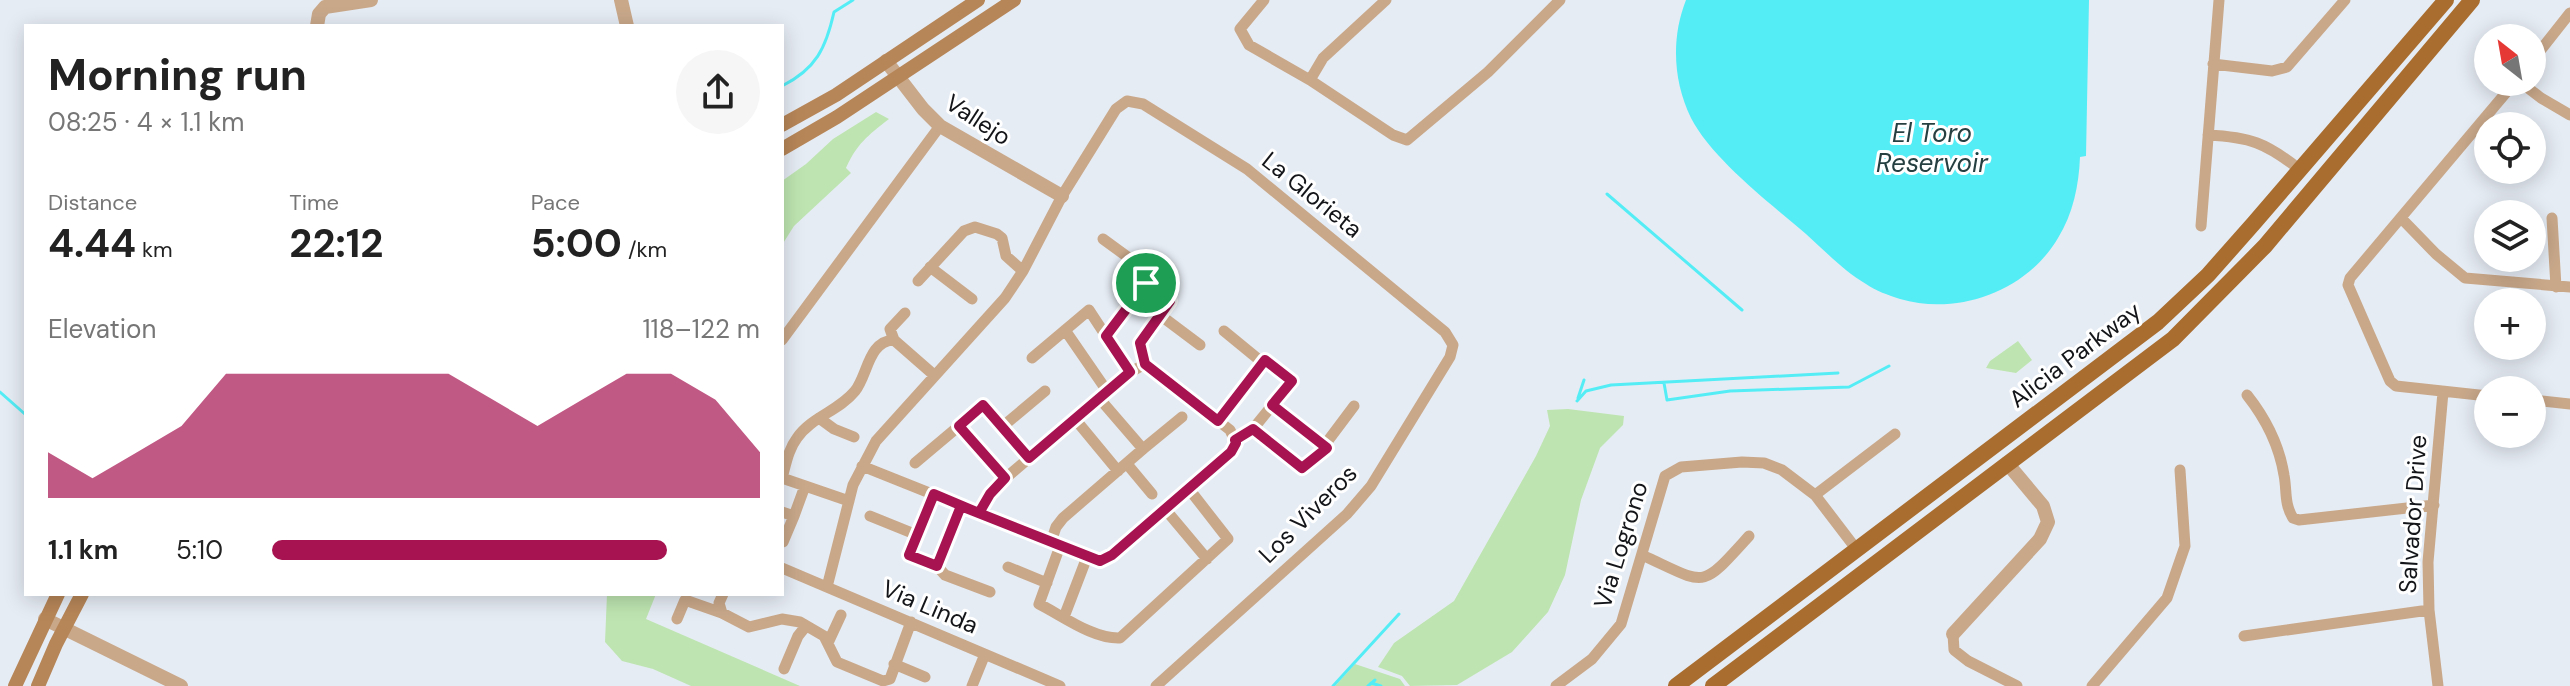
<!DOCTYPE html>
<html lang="en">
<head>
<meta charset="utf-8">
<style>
  :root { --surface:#fff; --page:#f6f6f6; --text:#222; --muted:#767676; --accent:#a61350 }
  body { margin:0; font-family:"DM Sans",sans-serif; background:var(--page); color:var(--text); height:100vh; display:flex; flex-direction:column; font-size:30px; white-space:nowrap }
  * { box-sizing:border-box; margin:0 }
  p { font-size:26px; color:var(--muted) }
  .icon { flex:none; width:44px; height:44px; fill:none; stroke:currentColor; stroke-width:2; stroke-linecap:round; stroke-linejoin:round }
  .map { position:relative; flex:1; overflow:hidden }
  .details { position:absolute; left:24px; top:24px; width:760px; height:572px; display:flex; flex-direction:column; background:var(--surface); border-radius:0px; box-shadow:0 4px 20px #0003 }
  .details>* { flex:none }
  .needle { width:52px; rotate:329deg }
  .controls { position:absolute; left:2474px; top:24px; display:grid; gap:16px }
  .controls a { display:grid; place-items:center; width:72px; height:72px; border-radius:50%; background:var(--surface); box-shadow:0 4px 20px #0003; font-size:40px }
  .pin { position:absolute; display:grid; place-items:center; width:68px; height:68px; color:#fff; margin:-34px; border:4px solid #fff; border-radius:50%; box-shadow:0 2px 8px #0007 }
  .round { display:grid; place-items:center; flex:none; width:84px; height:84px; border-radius:42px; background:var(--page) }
  .summary { display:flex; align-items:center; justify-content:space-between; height:136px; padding:0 24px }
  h1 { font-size:44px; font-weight:700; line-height:60px }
  .metrics { display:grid; grid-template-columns:repeat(3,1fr); gap:12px; height:136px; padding:8px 24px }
  .metrics div { display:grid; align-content:center }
  .metrics b { font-size:40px; font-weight:700 }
  .metrics small { font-size:22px; font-weight:400 }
  .metrics p { font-size:22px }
  .chart { height:224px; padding:16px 24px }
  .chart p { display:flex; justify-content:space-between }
  .chart svg { width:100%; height:144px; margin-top:8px; fill:var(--accent); opacity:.7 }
  ul { padding:0 24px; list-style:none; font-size:26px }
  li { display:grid; grid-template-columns:128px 96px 1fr; align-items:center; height:60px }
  li i { height:20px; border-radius:10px; background:var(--accent) }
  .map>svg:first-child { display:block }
  .green { fill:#bee5b1 }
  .water { fill:#54edf6 }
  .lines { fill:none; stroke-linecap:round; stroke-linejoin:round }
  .stream { stroke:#54edf6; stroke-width:3 }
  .minor { stroke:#c9a88a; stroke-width:11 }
  .tertiary { stroke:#c9a88a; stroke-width:14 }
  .secondary { stroke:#b78658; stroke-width:14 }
  .primary { stroke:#a86d2f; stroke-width:16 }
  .route-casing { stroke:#fff; stroke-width:16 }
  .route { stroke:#a61350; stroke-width:10 }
  .labels { text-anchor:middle; stroke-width:6; stroke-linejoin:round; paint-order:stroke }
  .street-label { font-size:24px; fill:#131518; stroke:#fff }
  .water-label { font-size:26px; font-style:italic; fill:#263f41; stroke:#fff }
</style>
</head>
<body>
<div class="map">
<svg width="2570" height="686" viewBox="0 0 2570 686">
  <rect width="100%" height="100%" fill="#e6ecf4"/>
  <!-- green -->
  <path class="green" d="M876 112 889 119C867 136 857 144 846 168L851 173 794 226 782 245V181L806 164 833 139Z
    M2018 341 2032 360 2016 373 1986 368 1990 361Z
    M1568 409 1624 416 1623 425 1600 448 1581 500 1565 575 1548 612 1512 652 1457 685 1410 686 1402 676 1378 667 1394 643 1454 601 1536 456 1550 426 1547 410Z
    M607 594H656L646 619 800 686H691L653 669 622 661 605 642Z
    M1355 664 1400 679 1405 686H1335Z"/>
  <!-- water -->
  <path class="water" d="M1686 0H2089L2086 156 2080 157C2079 185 2073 214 2058 238 2027 291 1958 316 1900 299 1888 295 1876 291 1866 284 1844 271 1825 251 1806 234 1771 204 1712 159 1691 118 1673 81 1671 38 1686 0Z"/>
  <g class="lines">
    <!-- stream -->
    <path class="stream" d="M782 86C816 69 826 48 834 12L853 0
      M1607 194 1742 310
      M1664 383 1667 400 1730 391 1849 387 1889 366
      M0 392 26 415
      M1578 398 1584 380
      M1577 401 1586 391 1611 385 1838 373
      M1371 683 1381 686
      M1333 686 1399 614
      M1368 686 1375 680"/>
    <!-- minor -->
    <path class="minor" d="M1264 0 1240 29 1249 45 1310 80 1393 135 1407 140 1488 72 1560 0
      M2532 61 2570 13
      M2213 64 2272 71 2287 67 2345 0
      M1310 80 1323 58 1386 0
      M2520 82 2541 98 2570 115
      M2208 135C2250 137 2266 143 2299 169
      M2552 218 2556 287
      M2402 219 2436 254 2465 278 2570 287
      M2201 226 2219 0
      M1103 239 1140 266 1146 283 1170 301 1140 343 1145 364
      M930 267 972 299
      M918 281 964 231 975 227 997 234 1002 238 1006 256 1023 271
      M1160 315 1200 345
      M1065 330 1107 391
      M1224 331 1263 363
      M782 340 940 126
      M894 340 890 329 905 313
      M1032 358 1089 310 1106 336
      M1130 372 1106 336 1146 283
      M2247 395C2266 419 2279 444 2284 475 2287 490 2284 504 2293 518L2299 520 2434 505
      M2488 396 2396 386 2390 381 2348 285 2350 278 2515 82
      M1099 398 1143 449 1182 417
      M2532 400 2570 404
      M819 418 834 429 854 437
      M1075 419 1118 471
      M1218 421 1265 360 1292 381 1253 429 1235 440
      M1002 427 1045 391
      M1253 429 1302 468 1327 448 1272 405
      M1324 446 1354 406
      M915 463 959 426
      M1127 464 1152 494
      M862 466 1100 561 1112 555 1231 452 1236 443 1230 430 1145 364
      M782 478C786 464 788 450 797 438 811 417 839 411 855 391 868 375 868 341 894 340L934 375
      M782 478 849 501
      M1005 478 959 426 983 405 1029 458
      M934 494 909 555 937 566 961 506
      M1815 495 1895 434
      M1165 509 1207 559
      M782 512 794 516 783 542
      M979 513 983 503 1001 482 1127 374 1145 364
      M794 516 805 486
      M870 516 917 535
      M1051 542 1056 527 1063 518 1143 449
      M1060 546 1039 604C1063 616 1093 639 1120 638L1228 539 1189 489
      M1642 555C1708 585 1699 591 1749 536
      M937 566 945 575 990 592
      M1008 567 1047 583
      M782 568 1060 686
      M827 587 853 485 876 441 1005 298 1023 271 1062 196 1116 109 1127 101 1143 104 1247 169 1445 332 1453 345 1450 357 1371 486 1347 514 1156 686
      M723 594 719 603 722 613 749 627 782 619 800 622 824 636 837 662 883 681 890 679 911 622
      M1064 617 1087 557
      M677 619 685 600 722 613
      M1953 634 1954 650 1968 661 2017 686
      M2244 636 2429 610
      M828 643 841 615
      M894 664 925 677
      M784 669 798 636 806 626
      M972 686 985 654
      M1556 686 1592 659 1621 624 1665 476 1681 467 1742 462 1764 463 1782 470 1815 495 1857 550
      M2092 686 2167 598 2185 546 2180 470
      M2438 686 2429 610 2428 562 2443 392"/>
    <!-- tertiary -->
    <path class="tertiary" d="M621 0 627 26
      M317 26 319 14 325 7 371 0
      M886 61 923 109 940 126 1062 196
      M45 619 181 686
      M1953 634 2040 539 2048 522 2043 506 2007 463"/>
    <!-- secondary -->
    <path class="secondary" d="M782 125 836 95 978 0
      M782 149 837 117 1014 0
      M15 686 58 594
      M38 686 56 644 82 594"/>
    <!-- primary -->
    <path class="primary" d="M1676 686 2158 322 2208 275 2254 223 2446 0
      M1713 686 2173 339 2265 246 2472 0"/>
  </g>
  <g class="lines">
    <!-- route casing -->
    <g class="route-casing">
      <path id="route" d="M1146 283 1106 336 1130 372 1029 458 983 405 959 426 1005 478 990 494 979 513 934 494 909 555 937 566 961 506 1100 561 1112 555 1231 452 1236 443 1235 440 1253 429 1302 468 1327 448 1272 405 1292 381 1265 360 1218 421 1145 364 1140 343 1170 301 1146 283"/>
    </g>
    <!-- route -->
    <use href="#route" class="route"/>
  </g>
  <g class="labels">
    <!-- street labels -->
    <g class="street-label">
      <text transform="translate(978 120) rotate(33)" y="8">Vallejo</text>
      <text transform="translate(1312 195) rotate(39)" y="8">La Glorieta</text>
      <text transform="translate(2075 355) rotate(-37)" y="8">Alicia Parkway</text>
      <text transform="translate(1308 514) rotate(-45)" y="8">Los Viveros</text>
      <text transform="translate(2413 514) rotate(-86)" y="8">Salvador Drive</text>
      <text transform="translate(1621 545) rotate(-73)" y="8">Via Logrono</text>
      <text transform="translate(930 607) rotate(23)" y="8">Via Linda</text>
    </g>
    <!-- water labels -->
    <g class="water-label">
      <text x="1932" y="142">El Toro<tspan x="1932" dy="30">Reservoir</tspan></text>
    </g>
  </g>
</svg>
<div class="controls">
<a><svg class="needle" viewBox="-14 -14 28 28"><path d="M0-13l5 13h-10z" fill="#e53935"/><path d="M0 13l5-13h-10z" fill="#767676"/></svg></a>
<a><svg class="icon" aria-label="locate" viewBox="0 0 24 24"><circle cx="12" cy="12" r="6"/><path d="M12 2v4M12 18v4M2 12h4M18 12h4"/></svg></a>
<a><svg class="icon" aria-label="layers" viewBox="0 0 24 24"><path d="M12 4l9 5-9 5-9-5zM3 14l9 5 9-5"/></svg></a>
<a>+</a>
<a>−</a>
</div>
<div class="pin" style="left:1146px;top:283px;background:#1e9e55"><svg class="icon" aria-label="arrive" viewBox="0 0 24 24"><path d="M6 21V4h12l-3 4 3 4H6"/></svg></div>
<section class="details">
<div class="summary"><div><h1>Morning run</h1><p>08:25 · 4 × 1.1 km</p></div><a class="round"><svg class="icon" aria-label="share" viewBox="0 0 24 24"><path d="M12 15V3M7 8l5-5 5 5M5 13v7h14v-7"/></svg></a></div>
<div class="metrics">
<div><p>Distance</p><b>4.44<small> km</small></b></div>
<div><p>Time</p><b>22:12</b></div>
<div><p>Pace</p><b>5:00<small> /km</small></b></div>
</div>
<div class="chart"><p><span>Elevation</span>118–122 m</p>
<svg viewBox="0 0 160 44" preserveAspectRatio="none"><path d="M0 44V30L10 38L20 30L30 22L40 6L50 6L60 6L70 6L80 6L90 6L100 14L110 22L120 14L130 6L140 6L150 14L160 30V44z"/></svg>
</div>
<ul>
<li><b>1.1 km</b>5:10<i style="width:81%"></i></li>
</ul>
</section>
</div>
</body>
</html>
